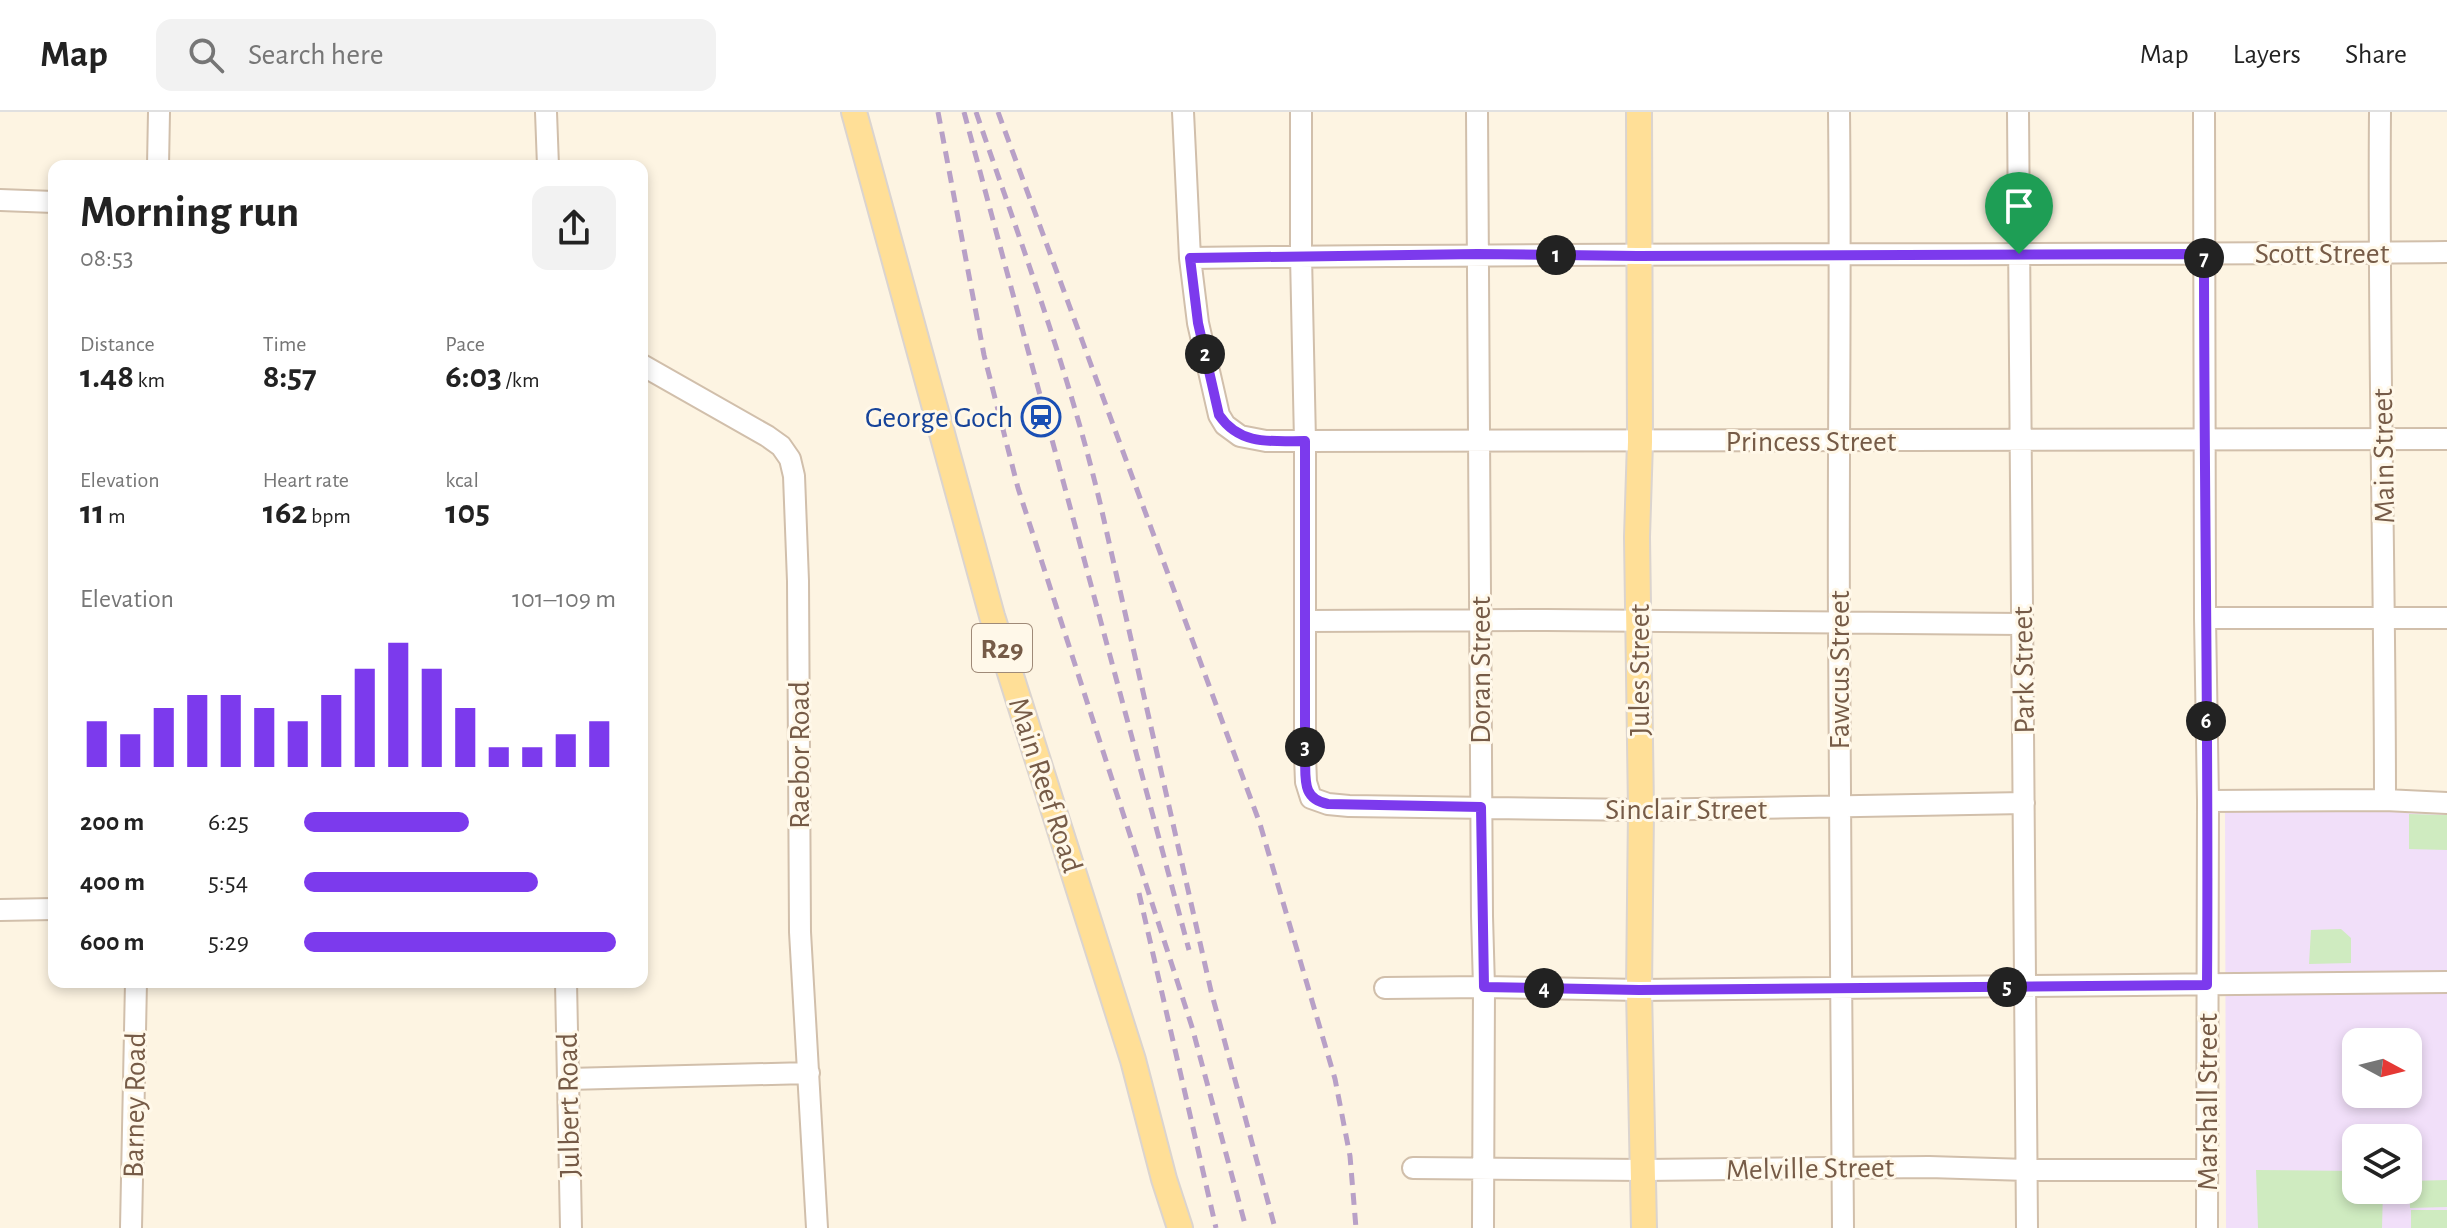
<!DOCTYPE html>
<html lang="en">
<head>
<meta charset="utf-8">
<style>
  :root { --surface:#fff; --page:#f2f2f2; --text:#222; --muted:#767676; --line:#e0e0e0; --accent:#7c3aed }
  body { margin:0; font-family:"Alegreya Sans",sans-serif; background:var(--page); color:var(--text); height:100vh; display:flex; flex-direction:column; font-size:30px; white-space:nowrap }
  * { box-sizing:border-box; margin:0 }
  p { font-size:26px; color:var(--muted) }
  .icon { flex:none; width:44px; height:44px; fill:none; stroke:currentColor; stroke-width:2; stroke-linecap:round; stroke-linejoin:round }
  .map { position:relative; flex:1; overflow:hidden }
  .side { position:absolute; left:48px; top:48px; width:600px; height:828px; display:flex; flex-direction:column; background:var(--surface); border-radius:16px; box-shadow:0 4px 12px #0003 }
  .side>* { flex:none }
  .needle { width:52px; rotate:97deg }
  .tools { position:absolute; left:2342px; top:916px; display:grid; gap:16px }
  .tools a { display:grid; place-items:center; width:80px; height:80px; border-radius:16px; background:var(--surface); box-shadow:0 4px 12px #0003; font-size:40px }
  .pin { position:absolute; display:grid; place-items:center; width:68px; height:68px; color:#fff; margin:-82px -34px; border-radius:50% 50% 50% 0; rotate:-45deg; box-shadow:0 0 8px #0007 }
  .pin .icon { rotate:45deg }
  .km { position:absolute; width:40px; height:40px; margin:-20px; border-radius:50%; background:#222; color:#fff; font-size:22px; line-height:40px; text-align:center }
  .round { display:grid; place-items:center; flex:none; width:84px; height:84px; border-radius:16px; background:var(--page) }
  .headline { display:flex; align-items:center; justify-content:space-between; height:136px; padding:0 32px }
  h1 { font-size:44px; font-weight:600; line-height:60px }
  .stats { display:grid; grid-template-columns:repeat(3,1fr); gap:12px; height:136px; padding:8px 32px }
  .stats div { display:grid; align-content:center }
  .stats b { font-size:34px; font-weight:600 }
  .stats small { font-size:22px; font-weight:400 }
  .stats p { font-size:22px }
  .chart { height:224px; padding:16px 32px }
  .chart p { display:flex; justify-content:space-between }
  .chart svg { width:100%; height:144px; margin-top:8px; stroke:var(--accent); stroke-width:6 }
  ul { padding:0 32px; list-style:none; font-size:26px }
  li { display:grid; grid-template-columns:128px 96px 1fr; align-items:center; height:60px }
  li i { height:20px; border-radius:10px; background:var(--accent) }
  header { display:flex; align-items:center; gap:48px; box-sizing:border-box; height:112px; padding:0 40px; background:var(--surface); border-bottom:2px solid var(--line) }
  header strong { font-size:38px }
  nav { display:flex; gap:44px; margin-inline-start:auto; font-size:28px }
  .search { width:560px; height:72px; background:var(--page); display:flex; align-items:center; gap:20px; box-sizing:border-box; padding:0 28px; border-radius:16px; color:var(--muted); font-size:30px }
  .map>svg:first-child { display:block }
  .education { fill:#f1dff9; fill-rule:evenodd }
  .green { fill:#cfebc0 }
  .lines { fill:none; stroke-linecap:round; stroke-linejoin:round }
  .minor-casing { stroke:#d1bfab; stroke-width:24 }
  .major-casing { stroke:#dbd4cf; stroke-width:28 }
  .minor { stroke:#fff; stroke-width:20 }
  .major { stroke:#ffdf97; stroke-width:24 }
  .rail { stroke:#b8a0c7; stroke-width:5; stroke-dasharray:12 8; stroke-linecap:butt }
  .route-casing { stroke:#fff; stroke-width:16 }
  .route { stroke:#7c3aed; stroke-width:10 }
  .labels { text-anchor:middle; stroke-width:6; stroke-linejoin:round; paint-order:stroke }
  .shield { fill:#fff8e9; stroke:#9f8a78; stroke-width:2 }
  .shield-label { font-size:28px; font-weight:bold; fill:#765b47 }
  .street-label { font-size:30px; fill:#765b47; stroke:#fff8e9 }
  .transit-label { font-size:30px; fill:#164399; stroke:#fff8e9; text-anchor:end }
</style>
</head>
<body>
<header>
<strong>Map</strong>
<div class="search"><svg class="icon" aria-label="search" viewBox="0 0 24 24"><circle cx="10" cy="10" r="6"/><path d="M15 15l6 6"/></svg>Search here</div>
<nav><a>Map</a><a>Layers</a><a>Share</a></nav>
</header>
<div class="map">
<svg width="2447" height="1116" viewBox="0 0 2447 1116">
  <rect width="100%" height="100%" fill="#fdf4e2"/>
  <!-- education -->
  <path class="education" d="M2447 687V1116H2226L2225 688ZM2356 930H2408V982H2356ZM2356 1026H2408V1078H2356Z"/>
  <!-- green -->
  <path class="green" d="M2409 702 2447 703V738L2409 737Z
    M2341 817 2351 826V851L2309 852 2311 818Z
    M2256 1058 2356 1059V1078H2383L2382 1116H2258Z
    M2447 1068V1095L2410 1096 2409 1069Z
    M2411 1098H2447V1116H2411Z"/>
  <g class="lines">
    <!-- minor casing -->
    <g class="minor-casing">
      <path id="minor" d="M546 0 548 54
        M1183 0 1190 146 1198 211 1219 303 1225 313 1240 324 1266 329H1305L2447 327
        M1301 0V144L1305 329V644L1306 670 1311 686 1328 692 1349 694 1641 698 2024 691
        M1477 0 1482 804 1484 875 1483 1116
        M1839 0C1841 171 1838 342 1839 513 1839 714 1842 915 1843 1116
        M2018 0 2027 1116
        M2204 0 2205 506 2208 689 2207 1116
        M2380 0C2378 229 2385 459 2385 688
        M158 54 159 0
        M0 88 54 90
        M1190 146C1609 140 2028 144 2447 140
        M642 253 767 324 781 334 790 347 794 364 798 469 800 820 817 1116
        M2205 506H2447
        M1306 509 1547 508 2022 512
        M2208 689 2385 688 2447 691
        M0 798 54 797
        M566 870 571 1116
        M1385 876 1484 875 1639 878 2447 870
        M568 967 809 961
        M1413 1056 1644 1058 1929 1055 2027 1058H2208
        M131 1116 136 870"/>
    </g>
    <!-- major casing -->
    <g class="major-casing">
      <path id="major" d="M854 0 992 504 1133 948 1164 1067 1180 1116
        M1639 0 1640 330 1637 425 1641 698 1639 878 1644 1116"/>
    </g>
    <!-- minor -->
    <use href="#minor" class="minor"/>
    <!-- major -->
    <use href="#major" class="major"/>
    <!-- rail -->
    <path class="rail" d="M938 0 984 243 1018 376 1192 915 1246 1116
      M964 0 1189 838
      M976 0C1021 131 1069 260 1101 395L1211 879 1275 1116
      M998 0 1260 712 1335 967 1350 1044 1356 1116
      M1139 781 1216 1116"/>
  </g>
  <g class="lines">
    <!-- route casing -->
    <g class="route-casing">
      <path id="route" d="M1478 142 1637 144 2204 142C2204 386 2209 629 2207 873L1639 878 1484 875 1481 695 1328 692C1301 687 1306 666 1305 644V329C1272 329 1240 334 1219 303L1198 211 1190 146Z"/>
    </g>
    <!-- route -->
    <use href="#route" class="route"/>
  </g>
  <!-- icons -->
  <defs>
    <g id="station-ring" transform="scale(2)"><circle r="9.5" fill="#fff8e9" stroke="#1a4fb4" stroke-width="1.5"/><path d="M-3-6H3Q5-6 5-4V2Q5 4 3 4L4.5 6H3L1.5 4h-3L-3 6H-4.5L-3 4Q-5 4-5 2V-4Q-5-6-3-6ZM-3.5-4v3h7v-3ZM-3.5 1v1.5H-2V1ZM2 1v1.5H3.5V1Z" fill="#1a4fb4"/></g>
  </defs>
  <g fill-rule="evenodd">
    <use href="#station-ring" x="1041" y="305"/>
  </g>
  <g class="labels">
    <!-- shield labels -->
    <rect class="shield" x="972" y="512" width="60" height="48" rx="6"/>
    <g class="shield-label">
      <text x="1002" y="546">R29</text>
    </g>
    <!-- street labels -->
    <g class="street-label">
      <text x="2322" y="151">Scott Street</text>
      <text x="1811" y="339">Princess Street</text>
      <text transform="translate(2383 344) rotate(-91)" y="10">Main Street</text>
      <text transform="translate(1480 558) rotate(-90)" y="10">Doran Street</text>
      <text transform="translate(1639 558) rotate(-90)" y="10">Jules Street</text>
      <text transform="translate(1839 558) rotate(-90)" y="10">Fawcus Street</text>
      <text transform="translate(2023 558) rotate(-91)" y="10">Park Street</text>
      <text transform="translate(799 643) rotate(-90)" y="10">Raebor Road</text>
      <text transform="translate(1046 673) rotate(72)" y="10">Main Reef Road</text>
      <text x="1686" y="707">Sinclair Street</text>
      <text transform="translate(2207 990) rotate(-90)" y="10">Marshall Street</text>
      <text transform="translate(134 993) rotate(-89)" y="10">Barney Road</text>
      <text transform="translate(568 993) rotate(-91)" y="10">Julbert Road</text>
      <text transform="translate(1810 1056) rotate(-1)" y="10">Melville Street</text>
    </g>
    <!-- transit labels -->
    <g class="transit-label">
      <text x="1013" y="315">George Goch</text>
    </g>
  </g>
</svg>
<div class="tools">
<a><svg class="needle" viewBox="-14 -14 28 28"><path d="M0-13l5 13h-10z" fill="#e53935"/><path d="M0 13l5-13h-10z" fill="#767676"/></svg></a>
<a><svg class="icon" aria-label="layers" viewBox="0 0 24 24"><path d="M12 4l9 5-9 5-9-5zM3 14l9 5 9-5"/></svg></a>
</div>
<div class="pin" style="left:2019px;top:142px;background:#1e9e55"><svg class="icon" aria-label="arrive" viewBox="0 0 24 24"><path d="M6 21V4h12l-3 4 3 4H6"/></svg></div>
<b class="km" style="left:1556px;top:143px">1</b>
<b class="km" style="left:1205px;top:242px">2</b>
<b class="km" style="left:1305px;top:635px">3</b>
<b class="km" style="left:1544px;top:876px">4</b>
<b class="km" style="left:2007px;top:875px">5</b>
<b class="km" style="left:2206px;top:609px">6</b>
<b class="km" style="left:2204px;top:146px">7</b>
<section class="side">
<div class="headline"><div><h1>Morning run</h1><p>08:53</p></div><a class="round"><svg class="icon" aria-label="share" viewBox="0 0 24 24"><path d="M12 15V3M7 8l5-5 5 5M5 13v7h14v-7"/></svg></a></div>
<div class="stats">
<div><p>Distance</p><b>1.48<small> km</small></b></div>
<div><p>Time</p><b>8:57</b></div>
<div><p>Pace</p><b>6:03<small> /km</small></b></div>
</div>
<div class="stats">
<div><p>Elevation</p><b>11<small> m</small></b></div>
<div><p>Heart rate</p><b>162<small> bpm</small></b></div>
<div><p>kcal</p><b>105</b></div>
</div>
<div class="chart"><p><span>Elevation</span>101–109 m</p>
<svg viewBox="0 0 160 44" preserveAspectRatio="none"><path d="M5 44V30M15 44V34M25 44V26M35 44V22M45 44V22M55 44V26M65 44V30M75 44V22M85 44V14M95 44V6M105 44V14M115 44V26M125 44V38M135 44V38M145 44V34M155 44V30"/></svg>
</div>
<ul>
<li><b>200 m</b>6:25<i style="width:53%"></i></li>
<li><b>400 m</b>5:54<i style="width:75%"></i></li>
<li><b>600 m</b>5:29<i style="width:100%"></i></li>
</ul>
</section>
</div>
</body>
</html>
